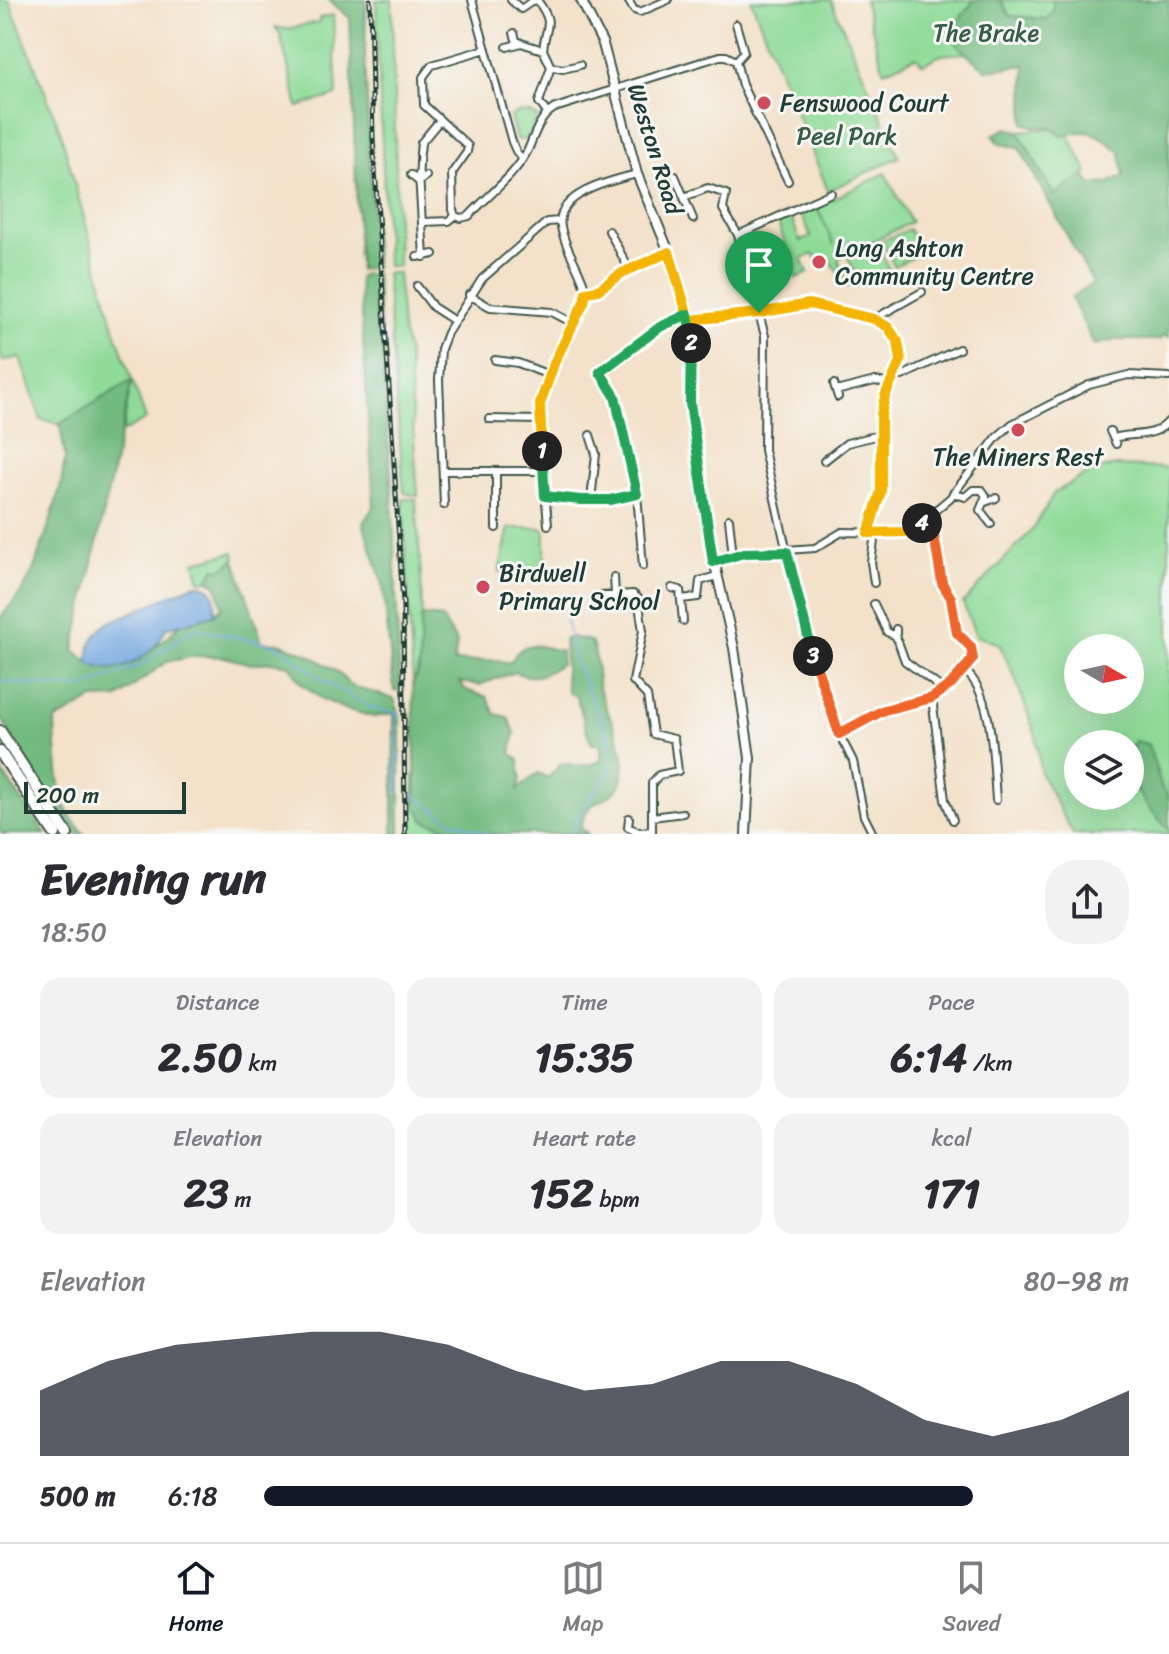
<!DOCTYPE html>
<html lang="en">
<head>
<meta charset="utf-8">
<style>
  :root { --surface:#fff; --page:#f2f2f3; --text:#2b2b33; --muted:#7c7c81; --line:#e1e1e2; --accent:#111827 }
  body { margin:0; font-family:Sriracha,sans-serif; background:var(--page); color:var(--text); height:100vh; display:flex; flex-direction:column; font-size:30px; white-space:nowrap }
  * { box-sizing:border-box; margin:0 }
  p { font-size:26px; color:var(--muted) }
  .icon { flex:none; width:44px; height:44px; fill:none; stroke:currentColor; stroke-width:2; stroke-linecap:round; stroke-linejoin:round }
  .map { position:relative; height:834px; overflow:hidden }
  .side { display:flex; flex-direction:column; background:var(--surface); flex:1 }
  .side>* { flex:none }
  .needle { width:52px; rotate:99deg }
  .controls { position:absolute; left:1064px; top:634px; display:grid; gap:16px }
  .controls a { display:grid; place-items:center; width:80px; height:80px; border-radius:50%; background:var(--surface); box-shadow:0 8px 32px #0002; font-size:40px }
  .scale { position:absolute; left:24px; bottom:20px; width:162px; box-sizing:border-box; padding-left:8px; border:4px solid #1f3d34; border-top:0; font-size:22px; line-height:28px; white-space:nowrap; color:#1f3d34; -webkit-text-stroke:6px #f6f6f2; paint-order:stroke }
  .pin { position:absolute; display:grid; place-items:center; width:68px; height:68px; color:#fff; margin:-82px -34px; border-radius:50% 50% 50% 0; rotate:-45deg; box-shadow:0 0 8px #0007 }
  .pin .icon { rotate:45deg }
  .km { position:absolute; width:40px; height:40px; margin:-20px; border-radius:50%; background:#222; color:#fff; font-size:22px; line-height:40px; text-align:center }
  .round { display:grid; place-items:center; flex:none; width:84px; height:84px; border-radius:32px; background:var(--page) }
  .head { display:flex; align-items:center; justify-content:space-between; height:136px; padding:0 40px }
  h1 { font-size:44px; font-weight:700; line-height:60px }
  .figures { display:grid; grid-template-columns:repeat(3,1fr); gap:12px; height:136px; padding:8px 40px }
  .figures div { display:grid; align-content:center; border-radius:20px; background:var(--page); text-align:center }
  .figures b { font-size:40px; font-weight:700 }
  .figures small { font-size:22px; font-weight:400 }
  .figures p { font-size:22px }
  .chart { height:224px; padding:16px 40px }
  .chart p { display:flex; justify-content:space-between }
  .chart svg { width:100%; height:144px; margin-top:8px; fill:var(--accent); opacity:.7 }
  ul { padding:0 40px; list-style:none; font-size:26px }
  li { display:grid; grid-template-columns:128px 96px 1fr; align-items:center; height:60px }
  li i { height:20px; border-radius:10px; background:var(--accent) }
  .dock { display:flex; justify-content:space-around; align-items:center; height:112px; border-top:2px solid var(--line); background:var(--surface); font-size:22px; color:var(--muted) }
  .dock a { display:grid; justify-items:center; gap:4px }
  .dock .active { color:var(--accent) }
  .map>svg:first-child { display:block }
  .green { fill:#8edb98; stroke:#568c66; stroke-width:2; fill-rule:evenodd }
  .forest { fill:#72bb80; stroke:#487c5a; stroke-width:2 }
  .water { fill:#76a8e1; stroke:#4a728a; stroke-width:2 }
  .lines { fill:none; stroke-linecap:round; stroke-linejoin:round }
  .stream { stroke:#76a8e1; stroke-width:2 }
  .pedestrian-casing { stroke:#3f564a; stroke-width:9 }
  .minor-casing { stroke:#3f564a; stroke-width:10 }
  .tertiary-casing { stroke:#3f564a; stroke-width:12 }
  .primary-casing { stroke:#3f564a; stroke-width:14 }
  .pedestrian { stroke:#fff; stroke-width:5 }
  .minor { stroke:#fff; stroke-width:6 }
  .tertiary { stroke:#fff; stroke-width:8 }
  .primary { stroke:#fff; stroke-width:10 }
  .rail-casing { stroke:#1f3d34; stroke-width:5 }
  .rail { stroke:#f6f6f2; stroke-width:2; stroke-dasharray:6; stroke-linecap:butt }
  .split-1-casing { stroke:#fff; stroke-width:16 }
  .split-2-casing { stroke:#fff; stroke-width:16 }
  .split-3-casing { stroke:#fff; stroke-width:16 }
  .split-4-casing { stroke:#fff; stroke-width:16 }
  .split-5-casing { stroke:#fff; stroke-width:16 }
  .split-1 { stroke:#f5b400; stroke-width:10 }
  .split-2 { stroke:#22a559; stroke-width:10 }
  .split-3 { stroke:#22a559; stroke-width:10 }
  .split-4 { stroke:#f0652b; stroke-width:10 }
  .split-5 { stroke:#f5b400; stroke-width:10 }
  .poi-dot { fill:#d1495b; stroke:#f6f6f2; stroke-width:3 }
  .labels { text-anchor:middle; stroke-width:6; stroke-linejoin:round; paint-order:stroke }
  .park-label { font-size:24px; fill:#355d48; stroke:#f6f6f2 }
  .poi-label { font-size:24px; fill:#1f3d34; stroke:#f6f6f2; text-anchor:start }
  .street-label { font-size:24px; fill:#1f3d34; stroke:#f6f6f2 }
</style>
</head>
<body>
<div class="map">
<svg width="1169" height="834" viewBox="0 0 1169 834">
  <rect width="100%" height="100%" fill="#f6f6f2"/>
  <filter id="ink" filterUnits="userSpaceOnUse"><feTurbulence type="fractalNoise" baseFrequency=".0125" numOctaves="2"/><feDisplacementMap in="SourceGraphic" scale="16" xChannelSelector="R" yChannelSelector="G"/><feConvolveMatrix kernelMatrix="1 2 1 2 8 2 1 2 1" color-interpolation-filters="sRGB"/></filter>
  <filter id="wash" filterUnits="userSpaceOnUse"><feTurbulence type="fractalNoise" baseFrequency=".006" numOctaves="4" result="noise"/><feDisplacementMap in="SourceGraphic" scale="32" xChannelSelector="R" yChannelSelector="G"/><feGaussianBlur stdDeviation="1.8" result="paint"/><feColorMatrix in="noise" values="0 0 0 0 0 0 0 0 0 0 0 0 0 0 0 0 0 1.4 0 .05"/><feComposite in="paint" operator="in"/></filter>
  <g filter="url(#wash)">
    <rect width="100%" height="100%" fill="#f3e1c9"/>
    <!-- green -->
    <path class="green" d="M0 0H9L60 130 115 331 146 419 123 432 131 380 60 424 41 420 20 357 3 361 0 352Z
      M376 0H392L398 266H387Z
      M751 0H831L899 157 828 191Z
      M864 0H974L955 27 959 47 966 53 941 55 923 64 916 57 884 71Z
      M1001 0H1053V10L1047 19 1010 16Z
      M333 15 337 95 298 107 280 34 275 27 286 29 319 22V18Z
      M519 112 531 113 538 118 527 140 516 139 510 116Z
      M1053 129 1062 136 1068 134 1088 173 1054 196 1018 131Z
      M885 173 911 222 863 246 876 241 890 271 862 285 846 254 839 258V262L850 286 847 287 826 255 816 259 813 254 802 259 808 273 796 278 777 219 789 212 800 241 811 236 801 214 816 206 834 245 817 207Z
      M909 229 921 254 894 266 882 241Z
      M386 273H398L402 327 408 353 418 496 404 493Z
      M1116 466 1169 468V834H1073L1041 774 1036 736 1014 675 999 644 976 636 963 603 1034 528 1054 493 1094 470ZM1078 648H1130V700H1078ZM1078 744H1130V796H1078Z
      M403 499H416C418 543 430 647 413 684Z
      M509 528H541L545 532V578L499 572Z
      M234 552 235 560 221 570 215 568 208 580 200 581 195 562Z
      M414 773 416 805 425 821 470 834H412Z"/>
    <!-- forest -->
    <path class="forest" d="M329 0H366L365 57 375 268 359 270 350 18Z
      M974 0H1001L1010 16 1047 19 1053 10V0H1169V337L1164 335 1160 340H1115L1094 345 1071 297 1093 283 1019 147 1000 144 993 135 1007 128 1018 131 1054 195 1084 175 1092 185 1108 183 1124 176 1120 152C1096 133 1092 127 1062 136L1050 127H1035L1024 123 1025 65 987 70C975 60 947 45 955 26 959 18 969 8 974 0Z
      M364 274H376L392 492 400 690 394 691 383 585 363 523 374 506 359 278Z
      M132 380 74 650 89 663 138 659 168 637 180 624 214 615 222 607 216 584 208 580 215 568 221 569 235 560 262 642 279 643 308 654 339 673 349 685 394 699 400 716V834H393L394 713 374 717 345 709 322 699 300 682 290 665 272 662 251 664 225 657 195 656 166 662 118 698 93 699 55 721C55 744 58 792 68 813 72 820 79 827 84 834H72L67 828 0 716V618L21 593 33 571 50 522 61 485 65 458 60 424Z
      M426 616 442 618 457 643 454 662 498 660 509 663C513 660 514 656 517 653 530 638 546 649 561 651V664C544 675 535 681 515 672L479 685 460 682 466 690 487 697 495 714 508 717 515 732 511 753 519 760 521 778 518 789 538 773 548 778 562 763C574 767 589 766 601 761V749L599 744H592C583 727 583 711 575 695L568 693C563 675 566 658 564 639L572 637 591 641C598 658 596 667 598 683 604 717 638 754 617 789 611 798 605 797 597 802 587 807 584 817 580 827L588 834H470L425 821 416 806 413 684 419 671 421 617Z
      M1135 741 1148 744 1162 788 1169 798V830C1145 805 1119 777 1135 741Z
      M0 769 46 834H3L0 831Z"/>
    <!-- water -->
    <path class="water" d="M196 584C215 585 217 599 214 615L166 628C155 656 118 680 89 663 87 645 94 635 108 623Z"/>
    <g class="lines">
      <!-- stream -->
      <path class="stream" d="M565 614 574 657 612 746 610 770 578 817 572 834
        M0 682 82 688 144 664 194 628 278 646 326 682 369 707 396 713 398 793
        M413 795 450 820 487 834"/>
    </g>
  </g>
  <g filter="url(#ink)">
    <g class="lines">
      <!-- pedestrian casing -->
      <g class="pedestrian-casing">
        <path id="pedestrian" d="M419 174 420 153"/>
      </g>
      <!-- minor casing -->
      <g class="minor-casing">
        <path id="minor" d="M472 0 512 142 517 153 523 159
          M511 0 521 9 534 0
          M537 0C556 26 545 24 543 50L551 67 539 102 547 113
          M628 0 634 10 640 12 668 0
          M736 24 744 52 736 61
          M514 33 516 40 521 43
          M507 47 521 43 543 50
          M551 67 563 69 580 65
          M420 153 421 143 440 120
          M419 174 424 257
          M411 175 419 182 426 176
          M675 176 693 219
          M684 197 708 188 726 194 723 209 738 235 765 336 764 450 798 602 832 720 853 761 864 816 873 834
          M455 216 453 210 452 173 467 152 468 146 424 105 423 77 432 65 486 49
          M423 222 449 221 455 216 461 218 469 216C488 195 515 176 528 150 535 134 539 117 555 108L720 56H726L736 61 742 85 788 181
          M609 231 629 269
          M738 235 831 193
          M417 257 434 254
          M417 286 433 307 453 320
          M586 292 598 290 624 272 669 252
          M469 295 490 307 552 312 573 323
          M874 319 922 292
          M689 320 759 313 809 304 874 319 894 335 898 342 901 360 883 403 879 435 881 491 868 533
          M495 360 518 363 549 375
          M895 375 902 376 959 349
          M834 384 838 397
          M836 391 875 381 890 384
          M489 419 539 420
          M1110 431 1116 444
          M590 435 596 454 591 500
          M1113 438C1134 432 1154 439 1169 421
          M824 461 847 443 879 435
          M443 471H544
          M953 493 965 497 973 490H982L986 496 980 510 991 524
          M545 496 581 500H610L637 494
          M985 502 996 498
          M444 505 439 380 441 349 447 333 482 279 547 222 560 221
          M729 519 733 556
          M548 525 539 420C542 376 567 341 584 302L586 292C581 269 565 250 561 227 554 193 614 180 637 174
          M496 528V471
          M713 562 744 553 815 548 842 532 896 533 913 529 950 498 997 437 1012 424 1089 385 1128 375 1169 377
          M643 566 637 494 615 396 600 372 660 327 688 314
          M614 577 615 594
          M874 583 871 562 875 534
          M672 588 680 590 683 621
          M601 596 633 594 638 598 643 631 633 681 647 696 653 734 674 739 678 771 659 775 652 783V834
          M681 599 698 597 700 581 717 576
          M874 604 887 632 896 636V629
          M896 636 905 661 944 690
          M964 670C994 693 993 764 996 800
          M932 698 945 800 953 820
          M839 734 884 710 932 698 950 685 973 659 971 647 957 633 953 602 942 583 929 516
          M652 817 683 813
          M629 818 628 827 639 832 652 831"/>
      </g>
      <!-- tertiary casing -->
      <g class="tertiary-casing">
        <path id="tertiary" d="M581 0 603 44 637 174 669 252 688 314 691 413 708 534 734 648 750 758 746 834"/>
      </g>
      <!-- primary casing -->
      <g class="primary-casing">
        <path id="primary" d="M0 731 67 834
          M0 752 55 834"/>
      </g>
      <!-- pedestrian -->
      <use href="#pedestrian" class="pedestrian"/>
      <!-- minor -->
      <use href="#minor" class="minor"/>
      <!-- tertiary -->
      <use href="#tertiary" class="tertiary"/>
      <!-- primary -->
      <use href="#primary" class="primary"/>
      <!-- rail casing -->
      <g class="rail-casing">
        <path id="rail" d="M370 0 373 138 403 603 405 834"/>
      </g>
      <!-- rail -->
      <use href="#rail" class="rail"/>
    </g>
  </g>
  <g class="lines" filter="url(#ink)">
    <!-- split-1 casing -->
    <g class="split-1-casing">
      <path id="split-1" d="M542 451 540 404 555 361 584 302 586 292 598 290 622 273 669 252 689 320 759 313"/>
    </g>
    <!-- split-2 casing -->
    <g class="split-2-casing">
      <path id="split-2" d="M542 451 545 496 581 500H610L637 494 615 396 600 372 660 327 688 314 691 343"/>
    </g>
    <!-- split-3 casing -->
    <g class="split-3-casing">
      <path id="split-3" d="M691 343 690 403 713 562 744 553 787 552 813 656"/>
    </g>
    <!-- split-4 casing -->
    <g class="split-4-casing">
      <path id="split-4" d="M813 656 839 734 884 710 932 698 950 685 973 659 971 647 957 633 951 598 942 583 932 523 929 516 922 523"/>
    </g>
    <!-- split-5 casing -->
    <g class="split-5-casing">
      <path id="split-5" d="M759 313 809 304 874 319 888 327 898 342 901 360 885 396 881 415V491L868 533 905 532 922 523"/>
    </g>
    <!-- split-1 -->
    <use href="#split-1" class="split-1"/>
    <!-- split-2 -->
    <use href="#split-2" class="split-2"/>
    <!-- split-3 -->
    <use href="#split-3" class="split-3"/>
    <!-- split-4 -->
    <use href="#split-4" class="split-4"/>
    <!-- split-5 -->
    <use href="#split-5" class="split-5"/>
  </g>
  <!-- markers -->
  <g class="poi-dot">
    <circle cx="764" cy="103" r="8"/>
    <circle cx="819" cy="262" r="8"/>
    <circle cx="1018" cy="430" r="8"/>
    <circle cx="483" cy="587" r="8"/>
  </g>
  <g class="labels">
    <!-- park labels -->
    <g class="park-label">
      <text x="986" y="41">The Brake</text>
      <text x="847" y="144">Peel Park</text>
    </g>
    <!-- poi labels -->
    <g class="poi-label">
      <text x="780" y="111">Fenswood Court</text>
      <text x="835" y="256">Long Ashton<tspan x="835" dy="28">Community Centre</tspan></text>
      <text x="1018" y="465" text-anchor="middle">The Miners Rest</text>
      <text x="499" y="581">Birdwell<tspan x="499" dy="28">Primary School</tspan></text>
    </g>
    <!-- street labels -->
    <g class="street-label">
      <text transform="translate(655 149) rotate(73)" y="8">Weston Road</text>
    </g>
  </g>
</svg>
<div class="controls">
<a><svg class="needle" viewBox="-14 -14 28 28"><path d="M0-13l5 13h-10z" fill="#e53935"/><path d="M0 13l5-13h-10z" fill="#7c7c81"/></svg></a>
<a><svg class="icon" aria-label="layers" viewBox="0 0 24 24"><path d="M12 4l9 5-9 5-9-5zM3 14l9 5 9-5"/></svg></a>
</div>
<div class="scale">200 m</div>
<div class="pin" style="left:759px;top:313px;background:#1e9e55"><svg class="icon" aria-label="arrive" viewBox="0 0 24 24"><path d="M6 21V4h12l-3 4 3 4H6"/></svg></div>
<b class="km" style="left:542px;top:451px">1</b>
<b class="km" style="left:691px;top:343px">2</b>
<b class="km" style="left:813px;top:656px">3</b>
<b class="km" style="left:922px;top:523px">4</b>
</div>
<section class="side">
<div class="head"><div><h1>Evening run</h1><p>18:50</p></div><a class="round"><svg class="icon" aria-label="share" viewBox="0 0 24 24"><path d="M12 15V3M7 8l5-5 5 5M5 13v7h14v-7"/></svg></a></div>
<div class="figures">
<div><p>Distance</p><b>2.50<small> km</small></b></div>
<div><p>Time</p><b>15:35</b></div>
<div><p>Pace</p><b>6:14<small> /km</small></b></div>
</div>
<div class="figures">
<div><p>Elevation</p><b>23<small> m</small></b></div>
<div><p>Heart rate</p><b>152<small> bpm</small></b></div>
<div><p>kcal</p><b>171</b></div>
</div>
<div class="chart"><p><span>Elevation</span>80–98 m</p>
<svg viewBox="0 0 160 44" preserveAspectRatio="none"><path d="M0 44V24L10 15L20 10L30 8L40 6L50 6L60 10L70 18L80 24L90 22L100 15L110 15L120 22L130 33L140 38L150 33L160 24V44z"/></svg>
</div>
<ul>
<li><b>500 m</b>6:18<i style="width:82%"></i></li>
</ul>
</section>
<nav class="dock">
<a class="active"><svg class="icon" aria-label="home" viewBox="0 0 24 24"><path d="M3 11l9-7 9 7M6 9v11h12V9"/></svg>Home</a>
<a><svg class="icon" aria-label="map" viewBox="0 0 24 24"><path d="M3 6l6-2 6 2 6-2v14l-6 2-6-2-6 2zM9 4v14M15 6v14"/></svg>Map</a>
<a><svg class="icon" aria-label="saved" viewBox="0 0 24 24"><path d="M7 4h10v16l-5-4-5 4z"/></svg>Saved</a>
</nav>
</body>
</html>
